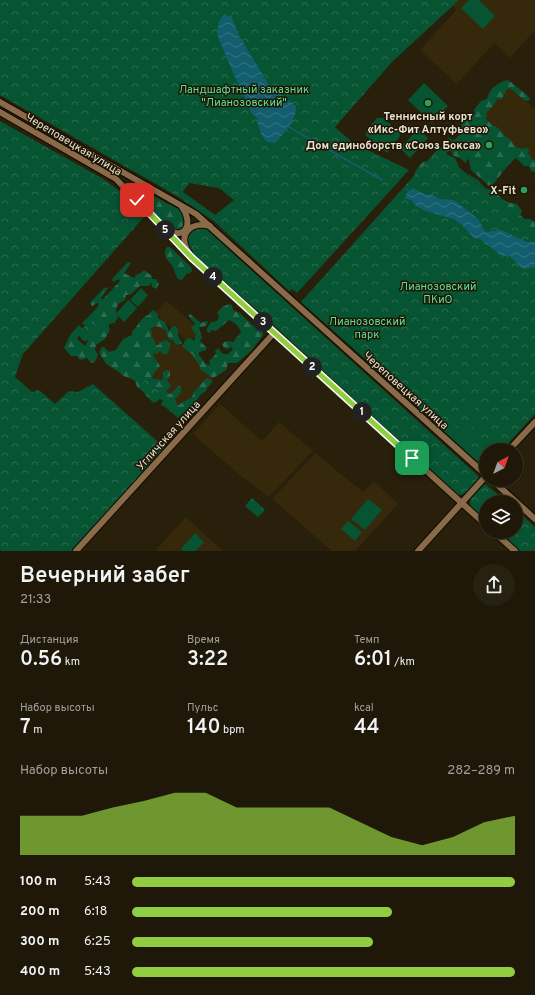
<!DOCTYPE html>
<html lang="ru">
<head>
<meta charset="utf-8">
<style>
  :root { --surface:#1f1808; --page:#272112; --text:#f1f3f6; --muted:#a1a09c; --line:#3c3729; --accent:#90cd40 }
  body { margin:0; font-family:Overpass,sans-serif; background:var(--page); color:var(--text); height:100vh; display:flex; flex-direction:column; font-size:15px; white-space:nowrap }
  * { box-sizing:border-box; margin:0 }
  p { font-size:13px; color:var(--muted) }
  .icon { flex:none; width:22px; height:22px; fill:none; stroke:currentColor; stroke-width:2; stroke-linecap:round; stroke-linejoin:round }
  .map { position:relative; height:551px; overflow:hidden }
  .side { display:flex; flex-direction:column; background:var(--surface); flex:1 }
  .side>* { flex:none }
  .needle { width:26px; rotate:41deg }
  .controls { position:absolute; left:479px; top:443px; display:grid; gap:8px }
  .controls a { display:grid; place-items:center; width:44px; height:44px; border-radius:50%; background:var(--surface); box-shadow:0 1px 3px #0004,0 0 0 1px var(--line); font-size:20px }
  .pin { position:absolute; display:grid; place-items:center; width:34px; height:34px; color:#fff; margin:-17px; border-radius:8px; box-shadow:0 2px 6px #0006 }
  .km { position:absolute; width:20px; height:20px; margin:-10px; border-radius:50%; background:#222; color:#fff; font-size:11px; line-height:20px; text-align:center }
  .round { display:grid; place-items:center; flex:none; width:42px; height:42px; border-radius:21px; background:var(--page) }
  .overview { display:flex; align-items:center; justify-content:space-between; height:68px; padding:0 20px }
  h1 { font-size:22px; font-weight:600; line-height:30px }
  .figures { display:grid; grid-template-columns:repeat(3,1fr); gap:6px; height:68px; padding:4px 20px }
  .figures div { display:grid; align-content:center }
  .figures b { font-size:20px; font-weight:600 }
  .figures small { font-size:11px; font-weight:400 }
  .figures p { font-size:11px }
  .chart { height:112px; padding:8px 20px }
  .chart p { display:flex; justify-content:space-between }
  .chart svg { width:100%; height:72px; margin-top:4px; fill:var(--accent); opacity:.7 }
  ul { padding:0 20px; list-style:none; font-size:13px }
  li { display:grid; grid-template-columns:64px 48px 1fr; align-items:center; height:30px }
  li i { height:10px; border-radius:5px; background:var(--accent) }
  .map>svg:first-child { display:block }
  .built { fill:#35280b }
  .grass { fill:url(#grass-tufts) }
  .forest { fill:url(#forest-firs) }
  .park { fill:url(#park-crowns); fill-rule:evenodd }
  .pitch { fill:#075433 }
  .water { fill:url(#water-waves) }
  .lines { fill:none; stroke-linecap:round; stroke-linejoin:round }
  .stream { stroke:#135e6e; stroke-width:1.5 }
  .secondary-casing { stroke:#120900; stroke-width:8 }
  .secondary { stroke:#896a49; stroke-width:6 }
  .route-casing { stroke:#fff; stroke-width:8 }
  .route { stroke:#90cd40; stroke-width:5 }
  .leisure-dot { fill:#2e9e5b; stroke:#201603; stroke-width:1.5 }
  .labels { text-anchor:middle; stroke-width:3; stroke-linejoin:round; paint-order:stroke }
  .park-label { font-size:11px; fill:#5bdf9b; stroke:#201603 }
  .poi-label { font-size:11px; font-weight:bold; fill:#e8e2d5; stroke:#201603; text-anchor:end }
  .street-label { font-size:11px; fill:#e8e2d5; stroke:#201603 }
</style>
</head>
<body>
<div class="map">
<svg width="535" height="551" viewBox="0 0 535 551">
  <defs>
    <pattern id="grass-tufts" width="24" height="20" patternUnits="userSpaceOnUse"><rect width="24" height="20" fill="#075433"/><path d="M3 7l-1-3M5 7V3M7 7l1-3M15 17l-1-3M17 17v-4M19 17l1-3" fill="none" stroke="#2b6c50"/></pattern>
    <pattern id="forest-firs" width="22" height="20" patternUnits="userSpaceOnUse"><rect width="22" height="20" fill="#075433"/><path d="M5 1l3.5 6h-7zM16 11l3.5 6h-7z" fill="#2b6c50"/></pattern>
    <pattern id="park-crowns" width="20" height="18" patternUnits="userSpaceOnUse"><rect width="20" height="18" fill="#075433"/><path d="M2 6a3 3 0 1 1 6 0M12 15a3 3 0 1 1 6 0" fill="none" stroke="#2b6c50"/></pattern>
    <pattern id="water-waves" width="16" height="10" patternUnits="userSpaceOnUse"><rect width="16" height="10" fill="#135e6e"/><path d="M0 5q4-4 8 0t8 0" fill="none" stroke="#357582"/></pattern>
  </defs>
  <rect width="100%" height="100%" fill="#29200b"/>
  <!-- built -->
  <path class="built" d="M459 0H535V30L510 58 494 43 457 84 420 50 457 9 453 6Z
    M505 83 535 109V164L477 114Z
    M167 301 200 330 189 343 155 313Z
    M154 318 217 374 184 411 121 355Z
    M220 404 262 441 279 422 313 451 269 497 242 477 193 434Z
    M315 453 363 492 374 481 398 504 355 551H332L272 499Z
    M186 517 223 551H157L156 550Z"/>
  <!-- grass -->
  <path class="grass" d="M133 185 181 211 186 224 181 231 170 230 131 189V187Z"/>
  <!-- forest -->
  <path class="forest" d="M508 80 526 94 530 99 528 101 524 100 510 88 507 89 502 99H497L493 106 487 112 486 119 493 126H495C502 130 502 135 511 140 514 147 520 151 527 147L529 151 528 154 530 155 531 159 535 160V172L531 171 529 166H524L516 158C512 160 496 180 493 185L489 186 471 170 469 160 467 159 466 163 460 158 452 155V151H448L446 154 455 158 459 167 413 178C415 171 419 164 425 161L428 162 436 151 444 146 446 140 449 138 453 140 458 137 463 129 461 125 464 121H467L469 118 475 114 474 110 481 101 487 99C489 89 498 82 508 80Z
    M465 172 479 181 485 188 494 191 502 199 510 203 517 204 522 211 520 215 525 219H530L535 222V235Z
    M150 196H154L166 206C175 205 182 211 187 217L184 227H178V230H171L164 224 162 217 160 218 158 217V212L152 210V208L146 204 147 199Z
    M167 247H170L191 267 192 271 189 274 187 273 182 280 178 279C175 275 175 271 173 267 168 259 165 260 165 250Z
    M128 262 131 263 124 273 134 278 137 274 141 273 144 270 152 276V279H156L159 284 156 289 152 287 151 282 149 286H140L130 295H126L125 300 118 304 116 310 118 318 114 323 109 324V328L110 330 105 339 96 345 95 350 98 355C96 359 96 363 91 363L87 358 80 360 77 356H71L64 348 70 335 79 325 82 328 77 339 85 346 88 341 87 339 89 325H84L82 323 97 308 99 304 97 303 92 306 90 303 103 289 107 287 108 288 101 297V299H103C109 293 115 286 120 281L119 279 113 282 112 279Z
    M229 304 232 305 233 310 240 313 253 326H258L262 330 263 335 252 350 237 363H228L226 370 213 378 200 369C200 363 194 360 193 355L186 350 183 346 185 340 190 338 194 341 196 334 191 328 195 324 188 315 190 314 201 323 206 321 208 322 206 326 199 327 202 338 200 341 207 348 206 350 199 352V355L206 364 210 365V363L209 361 216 354 215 351 218 348 223 354H228L233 349 231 347 228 349 224 348 222 344 226 341 233 342 241 332C239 326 234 322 229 320L216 331 212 330 209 333 206 330 211 322 217 321 219 316 217 313 222 307Z
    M154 310 158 315V318L165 322 169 331 172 327 175 326 178 329V336L182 343 176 345 175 344 174 341 169 339 165 329H163L159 327 155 326 150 329 152 332 151 337 154 339 156 345H159L160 342 166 340 171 344 167 355 163 354 160 351 156 354 153 353 154 357 160 366 152 376 153 379 161 380 163 378V372L167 370 170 371V375L167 380 171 386 166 391 169 394 172 393 178 386 181 387V393L175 399 176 403 179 405 183 402 192 397 194 392 207 378 213 381 207 388 206 391 201 394 195 402 178 418 164 406 161 405 163 400 160 399 154 403C148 399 143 390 137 387L135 381 130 378 123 376 119 372 106 364 99 352 102 347H104L109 352 116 350 123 339 132 335V331C139 326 141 316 149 315L150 312Z"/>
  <!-- park -->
  <path class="park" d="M0 0H459L392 62 335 127 353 143 409 170 297 293 292 289 289 291 215 222 177 196 0 95ZM189 183 219 188 234 200 215 215 183 192Z
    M0 121 105 180 122 193 144 217 23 354 15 377 32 392 39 390 55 404 69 391 78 392 93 384 165 448 72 551H1L0 549Z
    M438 149 532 231 535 230V414L502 450H486V466L481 465 402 393V383L398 379H388L301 302Z
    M202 227 207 230 476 474 479 477C475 484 466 496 458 495L266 318 193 254 189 250 187 238 191 230Z
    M90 321 98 328 85 342 77 334Z
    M146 379 159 391 152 399 139 387Z
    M485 484 507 502H486V520L471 507 470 503 471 498Z
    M252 498 265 510 258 517 245 506Z
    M516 510 535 527V551H520L499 532H516Z"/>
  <!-- pitch -->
  <path class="pitch" d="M469 0H479L495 16 483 29 461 8Z
    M424 83 448 106 432 123 408 100Z
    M377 118H383L399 132 400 136 387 153 366 136V131Z
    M418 129 428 138 410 158 400 148Z
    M391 277 406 284 401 294 387 287Z
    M141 288 148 295 138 307 130 300Z
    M128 300 137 308 124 322 116 314Z
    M465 393 484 405 483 408 473 402 477 419 480 424 476 437 472 436 473 423 472 416 469 432 471 439H469L465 443 450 430 454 425 467 436C468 424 472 414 471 403L465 401V399L462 398Z
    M368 499 382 510 365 530 351 519Z
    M348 521 362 532 355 541 341 529Z
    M195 533 204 542 196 551H183L181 549Z"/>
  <!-- water -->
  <path class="water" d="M226 14 228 17 231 15 238 34 271 88 296 106C297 120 284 133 275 143L267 142 261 134 256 116 252 114C243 92 232 72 224 51 222 46 219 41 218 36 217 28 218 18 226 14Z
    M413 188 424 194 433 195 440 199 454 200 479 220 485 232 501 230 527 242H535V267L523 269 510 256 500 255 490 246 485 244 481 239H475L462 225 454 219 426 211 416 206 411 200 405 198 407 193Z"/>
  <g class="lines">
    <!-- stream -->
    <path class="stream" d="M287 126 382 180
      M406 189 410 192"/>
    <!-- secondary casing -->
    <g class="secondary-casing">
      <path id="secondary" d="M0 102 196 214 486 475
        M0 112 116 179 192 258 486 525
        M167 230C187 241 193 222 182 207
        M189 253C177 235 190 221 210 226
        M509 450 535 422
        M492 480 535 519
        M494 532 515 551
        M76 551 274 333
        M418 551 486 476"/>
    </g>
    <!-- secondary -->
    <use href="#secondary" class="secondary"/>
  </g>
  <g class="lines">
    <!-- route casing -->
    <g class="route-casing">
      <path id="route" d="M137 200 192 258 412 458"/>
    </g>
    <!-- route -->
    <use href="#route" class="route"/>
  </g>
  <!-- markers -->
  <g class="leisure-dot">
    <circle cx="428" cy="103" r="4"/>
    <circle cx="489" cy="145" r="4"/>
    <circle cx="524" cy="190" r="4"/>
  </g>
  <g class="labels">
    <!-- park labels -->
    <g class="park-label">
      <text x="244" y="93">Ландшафтный заказник<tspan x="244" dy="13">"Лианозовский"</tspan></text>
      <text x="438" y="290">Лианозовский<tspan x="438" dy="13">ПКиО</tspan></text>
      <text x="367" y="325">Лианозовский<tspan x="367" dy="13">парк</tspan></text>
    </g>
    <!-- poi labels -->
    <g class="poi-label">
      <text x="428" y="120" text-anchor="middle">Теннисный корт<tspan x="428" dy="13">«Икс-Фит Алтуфьево»</tspan></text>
      <text x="481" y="149">Дом единоборств «Союз Бокса»</text>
      <text x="516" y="194">X-Fit</text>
    </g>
    <!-- street labels -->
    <g class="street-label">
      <text transform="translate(74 144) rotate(31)" y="4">Череповецкая улица</text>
      <text transform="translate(406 390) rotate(42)" y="4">Череповецкая улица</text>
      <text transform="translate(168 435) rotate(-48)" y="4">Угличская улица</text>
    </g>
  </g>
</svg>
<div class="controls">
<a><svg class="needle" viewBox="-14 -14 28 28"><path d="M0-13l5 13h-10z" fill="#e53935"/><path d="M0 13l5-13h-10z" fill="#a1a09c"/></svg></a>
<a><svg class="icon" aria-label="layers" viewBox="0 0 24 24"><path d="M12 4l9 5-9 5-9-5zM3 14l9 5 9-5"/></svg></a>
</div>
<div class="pin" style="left:412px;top:458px;background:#1e9e55"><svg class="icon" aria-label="arrive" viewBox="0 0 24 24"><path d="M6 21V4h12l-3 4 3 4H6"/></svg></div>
<div class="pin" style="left:137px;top:200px;background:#d93025"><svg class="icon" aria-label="check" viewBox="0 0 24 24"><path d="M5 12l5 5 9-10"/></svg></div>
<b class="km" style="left:362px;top:412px">1</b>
<b class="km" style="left:312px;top:367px">2</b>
<b class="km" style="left:263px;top:322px">3</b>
<b class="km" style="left:213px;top:277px">4</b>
<b class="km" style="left:165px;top:230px">5</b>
</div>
<section class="side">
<div class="overview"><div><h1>Вечерний забег</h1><p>21:33</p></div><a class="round"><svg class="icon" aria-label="share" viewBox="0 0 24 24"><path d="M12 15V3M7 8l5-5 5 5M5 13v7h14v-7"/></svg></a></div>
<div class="figures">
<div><p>Дистанция</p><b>0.56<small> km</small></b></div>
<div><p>Время</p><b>3:22</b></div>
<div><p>Темп</p><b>6:01<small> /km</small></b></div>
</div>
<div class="figures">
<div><p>Набор высоты</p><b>7<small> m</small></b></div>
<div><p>Пульс</p><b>140<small> bpm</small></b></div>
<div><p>kcal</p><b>44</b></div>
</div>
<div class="chart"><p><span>Набор высоты</span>282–289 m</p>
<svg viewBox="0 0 160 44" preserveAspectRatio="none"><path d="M0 44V20L10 20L20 20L30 15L40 11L50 6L60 6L70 15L80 15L90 15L100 15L110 24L120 33L130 38L140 33L150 24L160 20V44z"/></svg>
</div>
<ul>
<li><b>100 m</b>5:43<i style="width:100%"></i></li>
<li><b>200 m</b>6:18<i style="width:68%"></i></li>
<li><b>300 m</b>6:25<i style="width:63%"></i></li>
<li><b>400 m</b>5:43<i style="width:100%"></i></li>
</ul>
</section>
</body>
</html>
